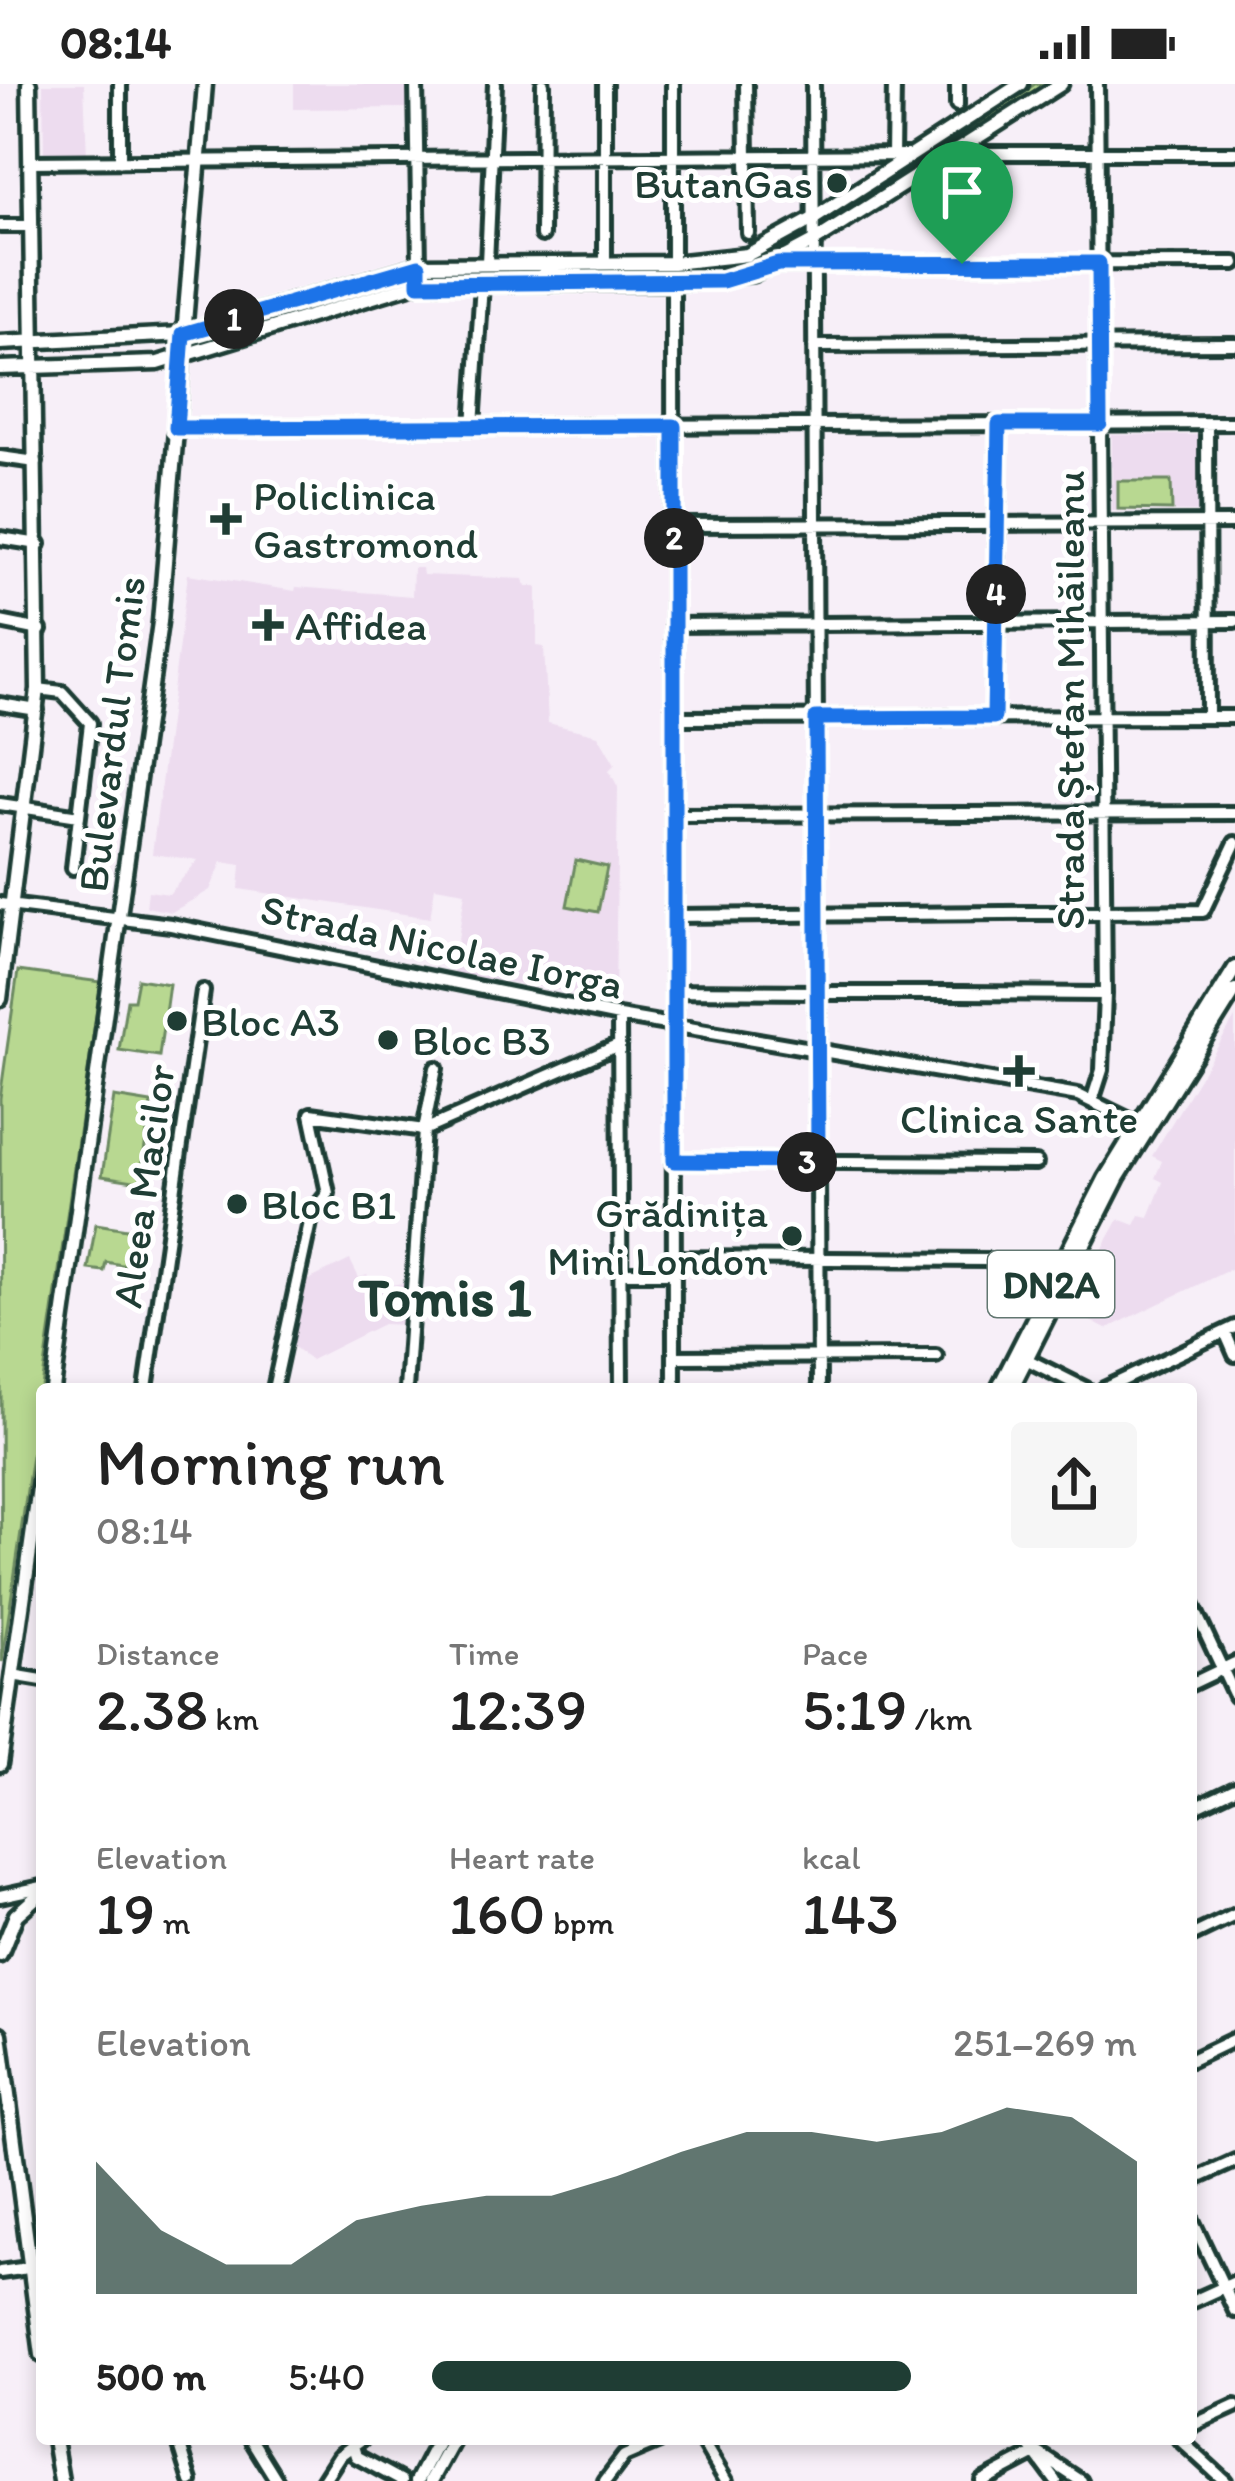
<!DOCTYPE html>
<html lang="en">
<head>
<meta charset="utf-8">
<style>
  :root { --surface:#fff; --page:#f6f6f6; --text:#222; --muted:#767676; --accent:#1f3d34 }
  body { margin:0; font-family:Itim,sans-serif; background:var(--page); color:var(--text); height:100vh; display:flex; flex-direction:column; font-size:45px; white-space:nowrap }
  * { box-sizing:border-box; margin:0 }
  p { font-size:39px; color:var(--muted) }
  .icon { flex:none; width:66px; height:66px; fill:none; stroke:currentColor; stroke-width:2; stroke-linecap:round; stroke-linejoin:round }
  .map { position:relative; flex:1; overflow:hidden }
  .side { position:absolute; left:36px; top:1299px; width:1161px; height:1062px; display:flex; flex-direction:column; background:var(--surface); border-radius:12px; box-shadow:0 6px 18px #0003 }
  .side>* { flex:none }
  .pin { position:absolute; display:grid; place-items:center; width:102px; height:102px; color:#fff; margin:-123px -51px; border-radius:50% 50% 50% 0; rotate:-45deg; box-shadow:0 0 12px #0007 }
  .pin .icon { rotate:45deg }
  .km { position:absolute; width:60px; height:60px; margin:-30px; border-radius:50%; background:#222; color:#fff; font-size:33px; line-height:60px; text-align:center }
  .round { display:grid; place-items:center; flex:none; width:126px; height:126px; border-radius:12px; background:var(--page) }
  .headline { display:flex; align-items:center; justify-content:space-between; height:204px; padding:0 60px }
  h1 { font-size:66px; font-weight:600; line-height:90px }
  .metrics { display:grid; grid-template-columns:repeat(3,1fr); gap:18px; height:204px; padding:12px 60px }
  .metrics div { display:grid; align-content:center }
  .metrics b { font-size:60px; font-weight:600 }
  .metrics small { font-size:33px; font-weight:400 }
  .metrics p { font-size:33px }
  .chart { height:336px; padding:24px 60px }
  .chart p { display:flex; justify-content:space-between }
  .chart svg { width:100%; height:216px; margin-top:12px; fill:var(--accent); opacity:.7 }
  ul { padding:0 60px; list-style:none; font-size:39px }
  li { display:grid; grid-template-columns:192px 144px 1fr; align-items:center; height:90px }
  li i { height:30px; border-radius:15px; background:var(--accent) }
  .status { display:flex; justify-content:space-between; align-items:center; height:84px; padding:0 60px; background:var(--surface); direction:ltr }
  .status svg { height:33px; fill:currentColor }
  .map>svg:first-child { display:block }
  .built { fill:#eddcef }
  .green { fill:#b8d891; stroke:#6c8a62; stroke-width:3 }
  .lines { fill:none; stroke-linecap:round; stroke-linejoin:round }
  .minor-casing { stroke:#1f3d34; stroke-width:20 }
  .major-casing { stroke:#1f3d34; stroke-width:21 }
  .minor { stroke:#fff; stroke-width:10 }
  .major { stroke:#fff; stroke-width:12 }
  .route-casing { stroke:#fff; stroke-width:24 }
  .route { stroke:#1a73e8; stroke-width:15 }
  .poi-dot { fill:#1f3d34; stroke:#fff; stroke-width:4.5 }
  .labels { text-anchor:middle; stroke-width:10; stroke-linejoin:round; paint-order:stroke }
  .shield { fill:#fff; stroke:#627771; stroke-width:3 }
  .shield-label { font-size:39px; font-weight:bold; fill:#1f3d34 }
  .poi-label { font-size:42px; fill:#1f3d34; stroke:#fff; text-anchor:start }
  .street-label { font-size:42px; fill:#1f3d34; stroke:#fff }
  .district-label { font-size:54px; font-weight:bold; fill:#1f3d34; stroke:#fff }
</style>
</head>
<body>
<div class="status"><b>08:14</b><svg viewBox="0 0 49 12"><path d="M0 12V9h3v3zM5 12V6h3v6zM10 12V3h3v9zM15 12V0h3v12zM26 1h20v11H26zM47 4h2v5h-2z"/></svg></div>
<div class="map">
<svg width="1235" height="2397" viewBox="0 0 1235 2397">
  <rect width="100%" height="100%" fill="#f7eff8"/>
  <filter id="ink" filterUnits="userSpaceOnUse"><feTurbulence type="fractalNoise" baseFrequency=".00833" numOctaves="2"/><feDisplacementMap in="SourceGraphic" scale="24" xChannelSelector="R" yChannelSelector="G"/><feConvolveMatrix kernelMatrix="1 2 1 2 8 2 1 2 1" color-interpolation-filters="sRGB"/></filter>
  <g filter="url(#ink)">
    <!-- built -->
    <path class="built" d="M43 0H84L87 73 44 74Z
      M294 0H408V24L294 25Z
      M1112 351H1200V428L1112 427Z
      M413 484H422L423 491 524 495 526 502H537V562L544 563 548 639 598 651 615 680 609 686 618 703 615 915 453 889 465 808 435 803 430 834 239 805 241 781 222 778 210 806 172 828 146 823 148 807 169 810 198 776 152 770 188 490 295 507 296 503 412 512Z
      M1235 934V1183L1106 1245 1069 1226 1119 1135 1135 1141 1140 1131 1149 1133 1163 1098 1155 1094 1162 1077 1152 1072Z
      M350 1176 359 1194 367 1191 371 1199 379 1195 383 1202 405 1199 406 1241 383 1240 311 1276 290 1260 304 1198Z"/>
    <!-- green -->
    <path class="green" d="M1035 0H1050L833 138Z
      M1118 397H1171L1172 426 1118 425Z
      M576 776 607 783 598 828 567 822Z
      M18 887 101 898 2 1578 0 1014Z
      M138 895 169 900 159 972 119 966 127 916H134Z
      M114 1013 151 1019 140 1098 102 1092Z
      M96 1140 133 1146 127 1182 106 1178 104 1187 88 1185Z"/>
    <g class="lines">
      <!-- minor casing -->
      <g class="minor-casing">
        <path id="minor" d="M120 0V78
          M416 0 419 181
          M605 0V179
          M673 0V179
          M746 0 748 149
          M813 0 819 1305
          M957 0V21
          M953 69H1235
          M893 72 894 0
          M30 78 908 71
          M0 142H31
          M542 151 543 0
          M487 179 495 0
          M814 180 1235 179
          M673 199 674 1305
          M814 262 1235 260
          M1207 340 1208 633
          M473 343 482 199
          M176 344 1235 339
          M0 373 36 378
          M674 441 1235 439
          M0 454 39 460
          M0 538 40 546
          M674 541 1235 537
          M0 620 37 626
          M994 633 999 340
          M674 634 1235 633
          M0 720 79 732 90 639 62 608 38 605
          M674 731 1235 729
          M73 784 79 732
          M0 820 171 841 619 932 1078 1011 1144 1043
          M674 832 1203 827 1235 759
          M674 907 1105 910
          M619 932 621 1305
          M1093 1014 1102 986 1105 910 1097 0
          M424 1046 619 961
          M674 1077 1036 1079
          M674 1174 988 1176
          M620 1189H674
          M1225 1248 1235 1271
          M674 1273 936 1272
          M1026 1275 1086 1305
          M146 1305 203 907
          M274 1305 312 1129 328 1109 311 1030 424 1046
          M406 1305 424 1046 436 984
          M1104 1305 1235 1243
          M1191 1518 1235 1612
          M12 1591 42 1596
          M1191 1600 1235 1579
          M1191 1725 1235 1704
          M0 1812 42 1803
          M1191 1852 1235 1831
          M1191 1976 1235 1955
          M1191 2097 1235 2077
          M1191 2134 1235 2227
          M0 2188 42 2182
          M1191 2218 1235 2198
          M1191 2342 1235 2322
          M178 2355 191 2397
          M251 2355 277 2397
          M351 2355 356 2372 402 2397
          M701 2355 726 2397
          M1025 2355 1056 2397
          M1179 2355 1225 2397
          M323 2397 339 2372 362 2355
          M605 2397 624 2372 664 2355
          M982 2397 1037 2368 1081 2397"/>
      </g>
      <!-- major casing -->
      <g class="major-casing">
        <path id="major" d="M779 180H814
          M540 199 545 189 577 186
          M0 259 183 250 419 181 673 179 747 171 813 135 1021 0
          M0 284 158 279 419 199H673L753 190 813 158 1061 0
          M0 915 38 605 29 0
          M53 1305 160 538 205 0
          M998 1305 1105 1095 1235 884
          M1011 1305 1118 1093 1235 906
          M0 1680 42 1382
          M0 1871 16 1831 42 1808
          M0 1950 42 2271
          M54 2355 61 2397
          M417 2397 439 2355
          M431 2397 454 2355"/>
      </g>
      <!-- minor -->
      <use href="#minor" class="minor"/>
      <!-- major -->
      <use href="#major" class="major"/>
    </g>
  </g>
  <g class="lines" filter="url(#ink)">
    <!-- route casing -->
    <g class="route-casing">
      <path id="route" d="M1099 179 1100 340H999L994 633 816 634 818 1078 674 1077V342L176 344 183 250 419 182V200L722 197 778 180Z"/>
    </g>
    <!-- route -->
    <use href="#route" class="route"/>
  </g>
  <!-- markers -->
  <g class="poi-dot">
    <circle cx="837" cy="99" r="12"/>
    <path d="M220 417h12v12h12v12h-12v12h-12v-12h-12v-12h12z"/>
    <path d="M262 523h12v12h12v12h-12v12h-12v-12h-12v-12h12z"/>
    <circle cx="177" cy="937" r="12"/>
    <circle cx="388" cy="956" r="12"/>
    <path d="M1013 969h12v12h12v12h-12v12h-12v-12h-12v-12h12z"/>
    <circle cx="237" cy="1120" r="12"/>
    <circle cx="792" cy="1152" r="12"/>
  </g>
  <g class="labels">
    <!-- shield labels -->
    <rect class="shield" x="988" y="1167" width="126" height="66" rx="9"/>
    <g class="shield-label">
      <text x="1051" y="1214">DN2A</text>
    </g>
    <!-- poi labels -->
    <g class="poi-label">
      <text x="813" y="114" text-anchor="end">ButanGas</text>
      <text x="253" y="426">Policlinica<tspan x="253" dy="48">Gastromond</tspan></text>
      <text x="295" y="556">Affidea</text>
      <text x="201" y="952">Bloc A3</text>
      <text x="412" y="971">Bloc B3</text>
      <text x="1019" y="1049" text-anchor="middle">Clinica Sante</text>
      <text x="261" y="1135">Bloc B1</text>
      <text x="768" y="1143" text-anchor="end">Grădinița<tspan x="768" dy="48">Mini London</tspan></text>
    </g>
    <!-- street labels -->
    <g class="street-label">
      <text transform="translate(1069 616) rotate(-90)" y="15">Strada Ștefan Mihăileanu</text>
      <text transform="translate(111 650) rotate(-83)" y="15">Bulevardul Tomis</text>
      <text transform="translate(442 862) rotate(12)" y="15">Strada Nicolae Iorga</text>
      <text transform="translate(143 1102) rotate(-82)" y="15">Aleea Macilor</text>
    </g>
    <!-- district labels -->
    <g class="district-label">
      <text x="445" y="1232">Tomis 1</text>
    </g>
  </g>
</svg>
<div class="pin" style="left:962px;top:180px;background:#1e9e55"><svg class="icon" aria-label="arrive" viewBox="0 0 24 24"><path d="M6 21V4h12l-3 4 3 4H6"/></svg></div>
<b class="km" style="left:234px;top:235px">1</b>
<b class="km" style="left:674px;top:454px">2</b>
<b class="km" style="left:807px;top:1078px">3</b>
<b class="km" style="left:996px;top:510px">4</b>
<section class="side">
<div class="headline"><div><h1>Morning run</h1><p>08:14</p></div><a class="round"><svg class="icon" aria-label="share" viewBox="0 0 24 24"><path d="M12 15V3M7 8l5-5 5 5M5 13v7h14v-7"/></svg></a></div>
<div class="metrics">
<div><p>Distance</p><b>2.38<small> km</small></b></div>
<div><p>Time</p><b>12:39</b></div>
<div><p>Pace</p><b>5:19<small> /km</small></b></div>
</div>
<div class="metrics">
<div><p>Elevation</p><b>19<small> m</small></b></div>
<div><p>Heart rate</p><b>160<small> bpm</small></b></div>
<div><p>kcal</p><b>143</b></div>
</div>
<div class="chart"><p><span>Elevation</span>251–269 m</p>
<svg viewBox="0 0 160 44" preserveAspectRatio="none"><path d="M0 44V17L10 31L20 38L30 38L40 29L50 26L60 24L70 24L80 20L90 15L100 11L110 11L120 13L130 11L140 6L150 8L160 17V44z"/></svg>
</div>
<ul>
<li><b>500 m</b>5:40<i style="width:68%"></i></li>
</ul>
</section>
</div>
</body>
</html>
